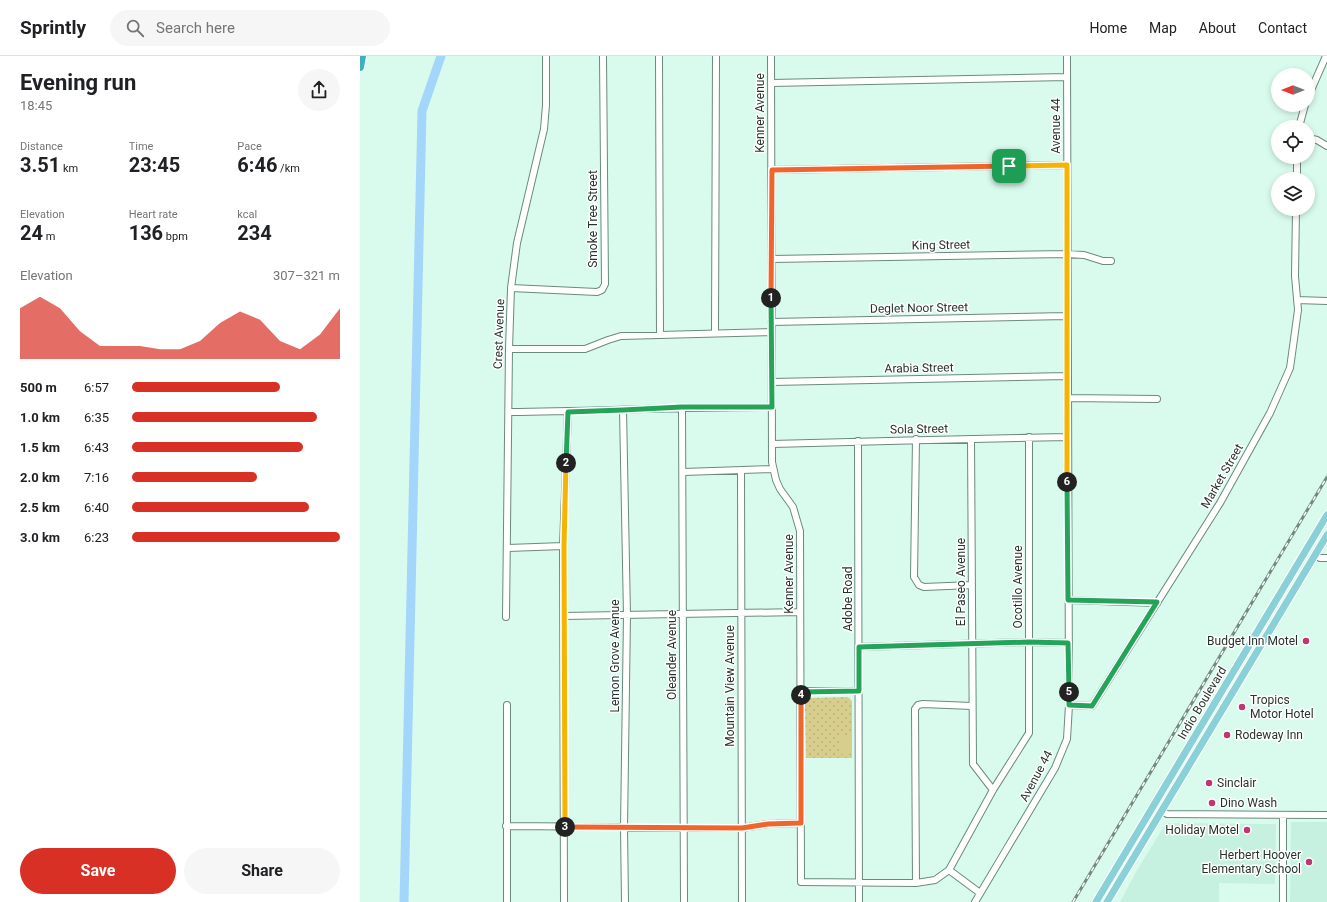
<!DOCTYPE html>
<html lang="en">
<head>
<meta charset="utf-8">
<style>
  :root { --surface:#fff; --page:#f6f6f6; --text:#202124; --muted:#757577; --line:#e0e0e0; --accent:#d93025 }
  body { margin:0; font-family:Roboto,sans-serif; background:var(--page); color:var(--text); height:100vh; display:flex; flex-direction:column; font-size:15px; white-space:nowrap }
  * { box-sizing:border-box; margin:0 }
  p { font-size:13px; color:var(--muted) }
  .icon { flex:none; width:22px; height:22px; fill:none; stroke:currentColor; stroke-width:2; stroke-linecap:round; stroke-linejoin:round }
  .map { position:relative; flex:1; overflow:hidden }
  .details { display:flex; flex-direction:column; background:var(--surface); width:360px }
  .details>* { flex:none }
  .needle { width:26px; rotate:270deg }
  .tools { position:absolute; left:911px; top:12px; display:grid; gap:8px }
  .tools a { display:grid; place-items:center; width:44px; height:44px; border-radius:50%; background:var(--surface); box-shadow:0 2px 6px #0003; font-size:20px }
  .pin { position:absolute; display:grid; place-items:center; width:34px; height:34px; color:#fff; margin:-17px; border-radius:8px; box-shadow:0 2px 6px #0006 }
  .km { position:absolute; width:20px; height:20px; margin:-10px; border-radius:50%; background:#222; color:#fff; font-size:11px; line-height:20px; text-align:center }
  .round { display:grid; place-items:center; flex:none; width:42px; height:42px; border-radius:21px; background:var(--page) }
  .overview { display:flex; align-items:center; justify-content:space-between; height:68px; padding:0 20px }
  h1 { font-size:22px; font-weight:700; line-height:30px }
  .metrics { display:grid; grid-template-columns:repeat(3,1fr); gap:6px; height:68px; padding:4px 20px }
  .metrics div { display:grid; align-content:center }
  .metrics b { font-size:20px; font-weight:700 }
  .metrics small { font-size:11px; font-weight:400 }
  .metrics p { font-size:11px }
  .chart { height:112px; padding:8px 20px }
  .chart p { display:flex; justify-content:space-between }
  .chart svg { width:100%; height:72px; margin-top:4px; fill:var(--accent); opacity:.7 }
  .button { display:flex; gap:8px; margin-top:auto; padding:8px 20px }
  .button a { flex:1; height:46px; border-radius:24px; background:var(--accent); color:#fff; font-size:16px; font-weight:700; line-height:46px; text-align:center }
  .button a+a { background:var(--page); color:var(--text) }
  ul { padding:0 20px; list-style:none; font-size:13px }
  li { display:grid; grid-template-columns:64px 48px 1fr; align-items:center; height:30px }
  li i { height:10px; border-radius:5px; background:var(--accent) }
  header { display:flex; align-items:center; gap:24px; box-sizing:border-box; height:56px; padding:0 20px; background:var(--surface); border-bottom:1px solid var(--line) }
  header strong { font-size:19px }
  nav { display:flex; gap:22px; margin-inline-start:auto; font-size:14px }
  .search { width:280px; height:36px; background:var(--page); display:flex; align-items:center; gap:10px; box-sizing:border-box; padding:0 14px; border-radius:22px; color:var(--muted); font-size:15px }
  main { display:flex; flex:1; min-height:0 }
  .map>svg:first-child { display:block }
  .built { fill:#c6f1e0 }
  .park { fill:url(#park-dots) }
  .pitch { fill:#d7ce8d }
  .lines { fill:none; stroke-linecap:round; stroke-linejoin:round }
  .river { stroke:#a3d6fa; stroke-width:9 }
  .minor-casing { stroke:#6b8a7e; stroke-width:8 }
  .major-casing { stroke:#fff; stroke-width:9 }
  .highway-casing { stroke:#fff; stroke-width:10 }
  .minor { stroke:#fff; stroke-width:6 }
  .major { stroke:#8ad0d7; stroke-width:7 }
  .highway { stroke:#3cb1bc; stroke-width:8 }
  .rail-casing { stroke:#728980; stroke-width:3 }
  .rail { stroke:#fff; stroke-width:1.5; stroke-dasharray:4.5; stroke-linecap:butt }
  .split-1-casing { stroke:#fff; stroke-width:8 }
  .split-2-casing { stroke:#fff; stroke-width:8 }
  .split-3-casing { stroke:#fff; stroke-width:8 }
  .split-4-casing { stroke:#fff; stroke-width:8 }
  .split-5-casing { stroke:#fff; stroke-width:8 }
  .split-6-casing { stroke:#fff; stroke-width:8 }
  .split-7-casing { stroke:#fff; stroke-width:8 }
  .split-1 { stroke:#f0652b; stroke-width:5 }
  .split-2 { stroke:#22a559; stroke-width:5 }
  .split-3 { stroke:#f5b400; stroke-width:5 }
  .split-4 { stroke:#f0652b; stroke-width:5 }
  .split-5 { stroke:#22a559; stroke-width:5 }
  .split-6 { stroke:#22a559; stroke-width:5 }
  .split-7 { stroke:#f5b400; stroke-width:5 }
  .poi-dot { fill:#be3672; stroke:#fff; stroke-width:1.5 }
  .labels { text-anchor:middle; stroke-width:3; stroke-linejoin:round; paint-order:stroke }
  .street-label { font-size:12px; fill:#26342f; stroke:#fff }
  .poi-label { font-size:12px; fill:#26342f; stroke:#fff; text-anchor:start }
</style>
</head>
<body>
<header>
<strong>Sprintly</strong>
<div class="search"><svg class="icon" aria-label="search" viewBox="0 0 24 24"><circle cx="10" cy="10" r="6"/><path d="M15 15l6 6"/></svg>Search here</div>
<nav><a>Home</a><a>Map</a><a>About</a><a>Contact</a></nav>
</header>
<main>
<section class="details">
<div class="overview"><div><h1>Evening run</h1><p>18:45</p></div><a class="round"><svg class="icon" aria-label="share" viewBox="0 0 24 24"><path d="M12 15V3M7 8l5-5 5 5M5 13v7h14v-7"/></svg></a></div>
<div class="metrics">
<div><p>Distance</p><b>3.51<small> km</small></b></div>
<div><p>Time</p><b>23:45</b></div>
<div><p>Pace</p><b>6:46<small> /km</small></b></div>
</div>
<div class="metrics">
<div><p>Elevation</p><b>24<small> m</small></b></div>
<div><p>Heart rate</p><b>136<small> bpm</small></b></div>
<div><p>kcal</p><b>234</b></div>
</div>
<div class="chart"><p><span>Elevation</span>307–321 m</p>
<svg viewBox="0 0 160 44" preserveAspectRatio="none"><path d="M0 44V13L10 6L20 13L30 27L40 36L50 36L60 36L70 38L80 38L90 33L100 22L110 15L120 20L130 33L140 38L150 29L160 13V44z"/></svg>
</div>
<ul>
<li><b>500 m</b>6:57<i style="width:71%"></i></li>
<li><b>1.0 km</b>6:35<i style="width:89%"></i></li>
<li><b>1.5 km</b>6:43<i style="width:82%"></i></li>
<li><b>2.0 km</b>7:16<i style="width:60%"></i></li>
<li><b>2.5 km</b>6:40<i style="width:85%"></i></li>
<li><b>3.0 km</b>6:23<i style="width:100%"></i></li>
</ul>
<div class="button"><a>Save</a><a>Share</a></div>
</section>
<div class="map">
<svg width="967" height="846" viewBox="0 0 967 846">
  <defs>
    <pattern id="park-dots" width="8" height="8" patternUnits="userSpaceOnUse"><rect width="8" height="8" fill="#d7ce8d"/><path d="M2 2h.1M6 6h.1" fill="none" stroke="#b8b27a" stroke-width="1.8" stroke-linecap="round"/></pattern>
  </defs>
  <rect width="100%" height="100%" fill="#d9fbee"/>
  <!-- built -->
  <path class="built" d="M931 766H967V846H930Z
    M806 767 916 768 915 828 859 827V846H760L776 816Z"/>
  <!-- park -->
  <path class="park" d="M488 641 492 645V702H446L445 646 447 643 450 642Z"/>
  <!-- pitch -->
  <path class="pitch" d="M479 680H491V698H480Z"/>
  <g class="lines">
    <!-- river -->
    <path class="river" d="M44 846 62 55 81 0"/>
    <!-- minor casing -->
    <g class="minor-casing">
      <path id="minor" d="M299 0 300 279
        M411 0 412 406 416 424 420 433 433 451 440 475 441 826 556 827 575 824 589 814 633 734 669 677V381
        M411 27 707 21
        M948 41 966 0
        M939 71 945 49
        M948 82 957 84 967 90
        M412 114 707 109
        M937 123V101
        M412 203 707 198 724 199 743 205H751
        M151 232 237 236 242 234 245 228 243 0
        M937 244 967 245
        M411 266 707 260
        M355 277 356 0
        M149 293H225L248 284 261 280 411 276
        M412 326 707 320
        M707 342 797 343
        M322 351 324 846
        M263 354 267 559 264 772 265 846
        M149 356C236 355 324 351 412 351
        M556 383 554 521 559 529 564 531 612 529
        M611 383 613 708 633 734
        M498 385 499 846
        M412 388C510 385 609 383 707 381
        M381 415 382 846
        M323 416 413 413
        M147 492 203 490
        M955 499 960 502H967
        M708 544 797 547
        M204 560 440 556
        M146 561 149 293 151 232 157 187 184 73 186 49V0
        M499 591 669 586 708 587
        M441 635H499
        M709 649 732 650 860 447 910 357 930 312 938 254 935 220 936 153
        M802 755 807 758 967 759
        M146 770 382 772 408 768 441 767
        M589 814 620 837
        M556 827 555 653 558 649 563 648 612 650
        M147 846V649
        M204 846 203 490 208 355
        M615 846 695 712 707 683 709 649 707 0
        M923 846V759"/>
    </g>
    <!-- major casing -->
    <g class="major-casing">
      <path id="major" d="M736 846 967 459
        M747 846 967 479"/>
    </g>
    <!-- highway casing -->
    <g class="highway-casing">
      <path id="highway" d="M0 11 2 0"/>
    </g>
    <!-- minor -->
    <use href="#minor" class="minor"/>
    <!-- major -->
    <use href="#major" class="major"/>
    <!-- highway -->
    <use href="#highway" class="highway"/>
    <!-- rail casing -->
    <g class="rail-casing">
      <path id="rail" d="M713 846 967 421"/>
    </g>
    <!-- rail -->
    <use href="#rail" class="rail"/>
  </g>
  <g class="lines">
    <!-- split-1 casing -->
    <g class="split-1-casing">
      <path id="split-1" d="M411 242 412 114 649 110"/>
    </g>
    <!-- split-2 casing -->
    <g class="split-2-casing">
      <path id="split-2" d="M206 407 208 356 263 354 322 351H412L411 242"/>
    </g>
    <!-- split-3 casing -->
    <g class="split-3-casing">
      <path id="split-3" d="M205 771 204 490 206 407"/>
    </g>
    <!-- split-4 casing -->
    <g class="split-4-casing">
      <path id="split-4" d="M205 771 382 772 408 768 441 767V639"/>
    </g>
    <!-- split-5 casing -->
    <g class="split-5-casing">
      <path id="split-5" d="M441 639V636L499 635V591L669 586 708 587 709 636"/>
    </g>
    <!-- split-6 casing -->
    <g class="split-6-casing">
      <path id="split-6" d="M707 426 708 544 797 546 732 650 709 649V636"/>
    </g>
    <!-- split-7 casing -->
    <g class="split-7-casing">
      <path id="split-7" d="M649 110 707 109V426"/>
    </g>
    <!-- split-1 -->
    <use href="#split-1" class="split-1"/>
    <!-- split-2 -->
    <use href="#split-2" class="split-2"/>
    <!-- split-3 -->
    <use href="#split-3" class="split-3"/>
    <!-- split-4 -->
    <use href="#split-4" class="split-4"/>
    <!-- split-5 -->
    <use href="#split-5" class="split-5"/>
    <!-- split-6 -->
    <use href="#split-6" class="split-6"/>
    <!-- split-7 -->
    <use href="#split-7" class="split-7"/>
  </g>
  <!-- markers -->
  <g class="poi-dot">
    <circle cx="946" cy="585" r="4"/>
    <circle cx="882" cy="651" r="4"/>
    <circle cx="867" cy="679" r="4"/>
    <circle cx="849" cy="727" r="4"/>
    <circle cx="852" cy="747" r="4"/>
    <circle cx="887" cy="774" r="4"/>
    <circle cx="949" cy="806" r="4"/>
  </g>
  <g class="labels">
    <!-- street labels -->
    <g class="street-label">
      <text transform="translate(400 57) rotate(-90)" y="4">Kenner Avenue</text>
      <text transform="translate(696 70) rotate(-90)" y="4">Avenue 44</text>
      <text transform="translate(233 163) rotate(-90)" y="4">Smoke Tree Street</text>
      <text transform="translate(581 189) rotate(-1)" y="4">King Street</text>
      <text transform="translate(559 252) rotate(-1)" y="4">Deglet Noor Street</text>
      <text transform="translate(139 278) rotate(-88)" y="4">Crest Avenue</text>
      <text transform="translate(559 312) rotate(-1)" y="4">Arabia Street</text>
      <text transform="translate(559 373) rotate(-1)" y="4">Sola Street</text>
      <text transform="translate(862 420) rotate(-60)" y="4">Market Street</text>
      <text transform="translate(429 518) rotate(-90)" y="4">Kenner Avenue</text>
      <text transform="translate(601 526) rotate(-90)" y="4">El Paseo Avenue</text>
      <text transform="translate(658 531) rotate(-90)" y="4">Ocotillo Avenue</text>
      <text transform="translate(488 543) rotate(-90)" y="4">Adobe Road</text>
      <text transform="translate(312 599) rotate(-90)" y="4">Oleander Avenue</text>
      <text transform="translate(255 600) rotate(-90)" y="4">Lemon Grove Avenue</text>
      <text transform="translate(370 630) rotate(-90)" y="4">Mountain View Avenue</text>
      <text transform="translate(842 647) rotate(-59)" y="4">Indio Boulevard</text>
      <text transform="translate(676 720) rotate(-62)" y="4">Avenue 44</text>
    </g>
    <!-- poi labels -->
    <g class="poi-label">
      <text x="938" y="589" text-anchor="end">Budget Inn Motel</text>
      <text x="890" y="648">Tropics<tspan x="890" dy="14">Motor Hotel</tspan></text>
      <text x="875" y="683">Rodeway Inn</text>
      <text x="857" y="731">Sinclair</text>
      <text x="860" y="751">Dino Wash</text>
      <text x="879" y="778" text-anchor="end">Holiday Motel</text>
      <text x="941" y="803" text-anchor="end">Herbert Hoover<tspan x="941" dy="14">Elementary School</tspan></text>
    </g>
  </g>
</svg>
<div class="tools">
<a><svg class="needle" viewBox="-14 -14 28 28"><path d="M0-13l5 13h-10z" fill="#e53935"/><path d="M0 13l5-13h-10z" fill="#757577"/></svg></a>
<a><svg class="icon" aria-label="locate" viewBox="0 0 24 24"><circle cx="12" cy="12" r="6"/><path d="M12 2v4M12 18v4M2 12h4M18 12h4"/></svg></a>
<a><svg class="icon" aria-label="layers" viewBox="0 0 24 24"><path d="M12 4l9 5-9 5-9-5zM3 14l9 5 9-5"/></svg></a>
</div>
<div class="pin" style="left:649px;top:110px;background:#1e9e55"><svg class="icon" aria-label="arrive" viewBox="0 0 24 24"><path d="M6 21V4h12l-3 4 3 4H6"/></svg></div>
<b class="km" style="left:411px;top:242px">1</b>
<b class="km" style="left:206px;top:407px">2</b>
<b class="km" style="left:205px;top:771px">3</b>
<b class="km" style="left:441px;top:639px">4</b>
<b class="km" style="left:709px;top:636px">5</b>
<b class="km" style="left:707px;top:426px">6</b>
</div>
</main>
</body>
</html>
